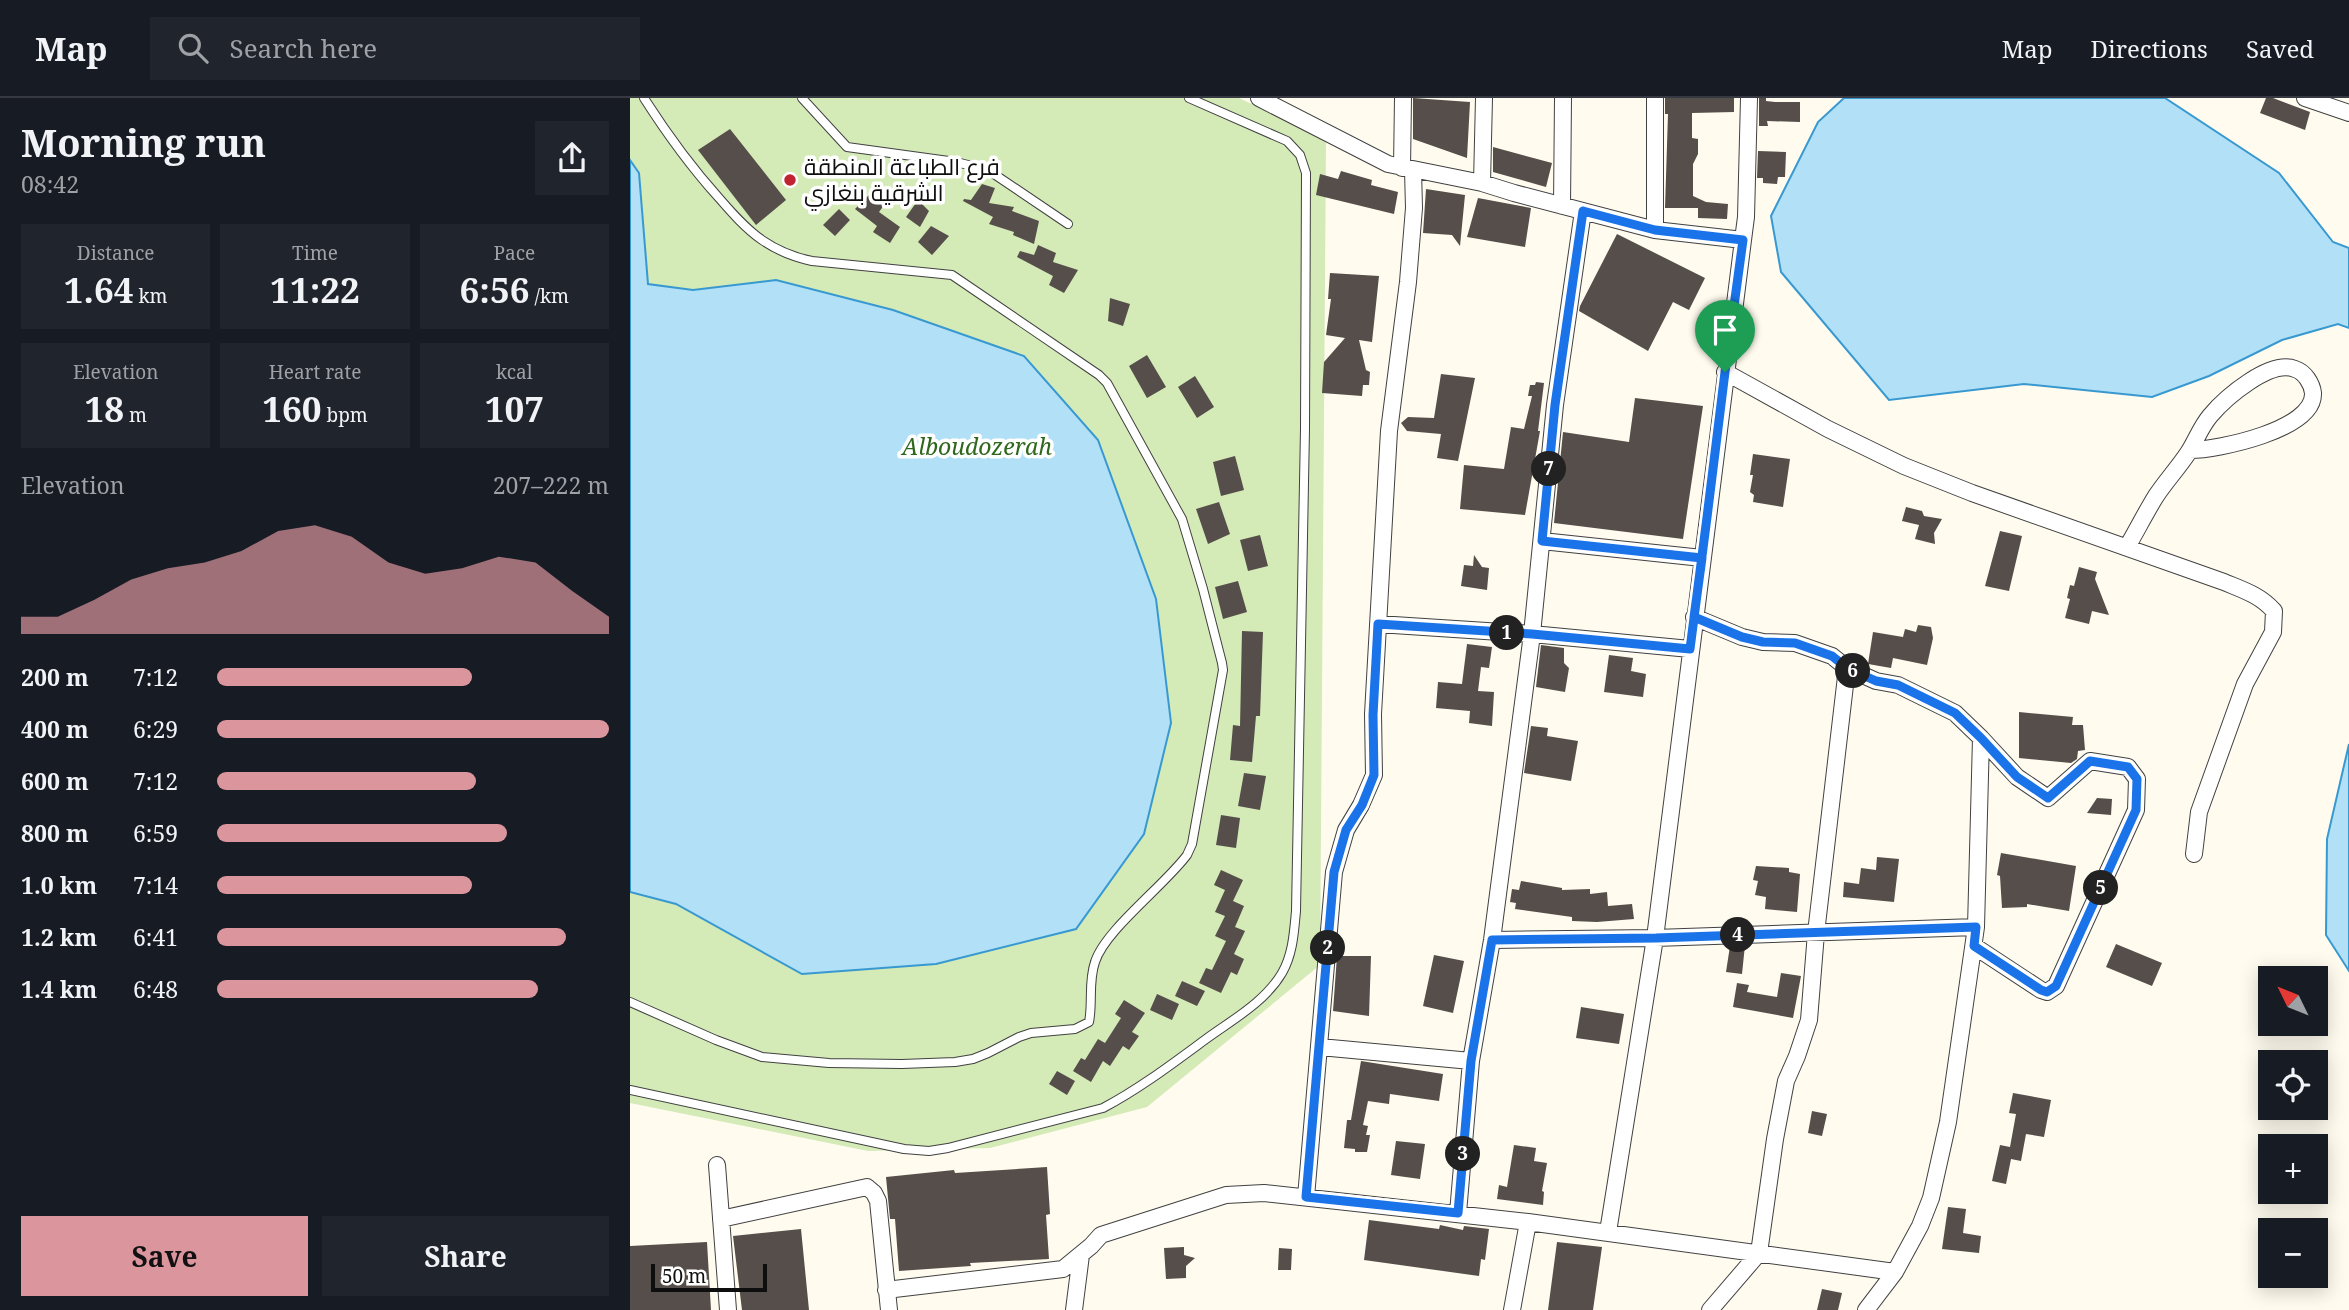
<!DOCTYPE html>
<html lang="en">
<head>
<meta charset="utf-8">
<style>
  :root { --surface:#171b24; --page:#20242c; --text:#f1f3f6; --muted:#9ea1a6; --line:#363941; --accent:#db959d }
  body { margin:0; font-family:"Noto Serif",Cairo,serif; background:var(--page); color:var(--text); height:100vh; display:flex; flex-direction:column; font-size:26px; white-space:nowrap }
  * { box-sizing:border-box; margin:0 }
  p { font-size:23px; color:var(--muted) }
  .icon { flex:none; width:38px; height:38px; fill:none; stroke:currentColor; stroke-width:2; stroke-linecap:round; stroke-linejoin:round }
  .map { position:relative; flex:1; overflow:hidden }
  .sheet { display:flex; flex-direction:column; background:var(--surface); width:630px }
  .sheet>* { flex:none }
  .needle { width:46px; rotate:313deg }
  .buttons { position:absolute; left:1628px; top:868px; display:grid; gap:14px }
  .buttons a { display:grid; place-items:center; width:70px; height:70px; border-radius:0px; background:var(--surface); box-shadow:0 4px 18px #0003; font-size:35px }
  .scale { position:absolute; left:21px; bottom:18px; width:116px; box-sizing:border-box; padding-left:7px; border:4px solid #0e0e0e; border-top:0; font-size:19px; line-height:24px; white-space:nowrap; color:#0e0e0e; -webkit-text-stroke:5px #fff; paint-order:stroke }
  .pin { position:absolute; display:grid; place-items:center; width:60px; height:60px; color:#fff; margin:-72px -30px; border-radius:50% 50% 50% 0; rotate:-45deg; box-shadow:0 0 7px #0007 }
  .pin .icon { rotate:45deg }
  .km { position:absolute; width:35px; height:35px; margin:-18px; border-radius:50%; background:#222; color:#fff; font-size:19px; line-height:35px; text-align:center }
  .round { display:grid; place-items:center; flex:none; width:74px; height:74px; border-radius:0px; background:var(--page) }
  .summary { display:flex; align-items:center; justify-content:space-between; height:119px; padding:0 21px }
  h1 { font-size:38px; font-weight:700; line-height:52px }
  .stats { display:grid; grid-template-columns:repeat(3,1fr); gap:10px; height:119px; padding:7px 21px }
  .stats div { display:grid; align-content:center; border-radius:0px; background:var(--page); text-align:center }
  .stats b { font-size:35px; font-weight:700 }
  .stats small { font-size:19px; font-weight:400 }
  .stats p { font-size:19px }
  .chart { height:196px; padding:14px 21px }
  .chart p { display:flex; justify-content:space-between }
  .chart svg { width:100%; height:126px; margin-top:7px; fill:var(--accent); opacity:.7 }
  .primary-button { display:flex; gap:14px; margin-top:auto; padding:14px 21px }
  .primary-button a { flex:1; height:80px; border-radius:0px; background:var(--accent); color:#111; font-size:28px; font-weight:700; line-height:80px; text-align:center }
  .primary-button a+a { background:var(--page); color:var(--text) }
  ul { padding:0 21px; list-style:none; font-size:23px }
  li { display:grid; grid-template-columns:112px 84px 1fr; align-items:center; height:52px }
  li i { height:18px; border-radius:9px; background:var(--accent) }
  header { display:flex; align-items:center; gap:42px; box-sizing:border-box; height:98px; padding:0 35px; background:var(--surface); border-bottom:2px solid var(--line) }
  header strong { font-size:33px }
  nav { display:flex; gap:38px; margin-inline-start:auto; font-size:24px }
  .search { width:490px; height:63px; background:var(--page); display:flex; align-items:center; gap:18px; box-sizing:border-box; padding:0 24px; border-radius:0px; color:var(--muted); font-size:26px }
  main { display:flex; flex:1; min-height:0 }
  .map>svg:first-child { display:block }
  .green { fill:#d4eab7 }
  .water { fill:#b2e0f7; stroke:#3899d0; stroke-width:2 }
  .building { fill:#564e4a }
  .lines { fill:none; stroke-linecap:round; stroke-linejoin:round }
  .lane-casing { stroke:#414141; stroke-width:10 }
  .street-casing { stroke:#414141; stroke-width:18 }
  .lane { stroke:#fff; stroke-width:8 }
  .street { stroke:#fff; stroke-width:16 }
  .route-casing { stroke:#fff; stroke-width:14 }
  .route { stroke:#1a73e8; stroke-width:9 }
  .poi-dot { fill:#c02331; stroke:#fff; stroke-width:2.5 }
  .labels { text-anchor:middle; stroke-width:7; stroke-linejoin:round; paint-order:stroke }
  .poi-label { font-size:23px; fill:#0e0e0e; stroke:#fff; text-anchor:start }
  .park-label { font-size:23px; font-style:italic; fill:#2f671d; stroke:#fff }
</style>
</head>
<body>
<header>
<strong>Map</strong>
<div class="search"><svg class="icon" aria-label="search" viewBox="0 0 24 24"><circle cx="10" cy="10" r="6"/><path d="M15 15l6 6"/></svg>Search here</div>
<nav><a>Map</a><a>Directions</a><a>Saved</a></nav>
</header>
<main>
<section class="sheet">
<div class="summary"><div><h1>Morning run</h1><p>08:42</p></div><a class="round"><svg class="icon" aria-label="share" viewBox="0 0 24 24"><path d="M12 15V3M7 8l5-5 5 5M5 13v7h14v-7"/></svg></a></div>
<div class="stats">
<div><p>Distance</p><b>1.64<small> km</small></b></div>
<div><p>Time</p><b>11:22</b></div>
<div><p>Pace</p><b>6:56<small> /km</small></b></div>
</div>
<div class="stats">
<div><p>Elevation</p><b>18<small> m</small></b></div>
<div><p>Heart rate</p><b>160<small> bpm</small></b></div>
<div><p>kcal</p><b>107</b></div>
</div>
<div class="chart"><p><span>Elevation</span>207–222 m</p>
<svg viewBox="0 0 160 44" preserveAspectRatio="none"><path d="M0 44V38L10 38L20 32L30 25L40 21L50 19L60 15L70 8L80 6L90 10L100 19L110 23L120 21L130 17L140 19L150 29L160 38V44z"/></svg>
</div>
<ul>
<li><b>200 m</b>7:12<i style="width:65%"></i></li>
<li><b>400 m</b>6:29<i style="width:100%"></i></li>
<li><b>600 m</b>7:12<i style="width:66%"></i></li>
<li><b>800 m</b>6:59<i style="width:74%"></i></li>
<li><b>1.0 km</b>7:14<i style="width:65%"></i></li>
<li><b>1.2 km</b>6:41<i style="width:89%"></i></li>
<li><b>1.4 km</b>6:48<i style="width:82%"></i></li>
</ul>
<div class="primary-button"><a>Save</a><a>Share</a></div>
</section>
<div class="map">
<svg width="1719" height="1212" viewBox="0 0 1719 1212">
  <rect width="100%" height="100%" fill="#fffbee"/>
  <!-- green -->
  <path class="green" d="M0 0H609L696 41 690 867 517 1009 360 1050 238 1053 0 1005Z"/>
  <!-- water -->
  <path class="water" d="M1214 0H1535L1649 75 1703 144 1719 150V230L1708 226 1652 242 1579 278 1522 299 1394 286 1259 302 1151 174 1141 118 1188 24Z
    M0 62 9 75 18 186 63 192 146 182 263 212 394 258 468 342 526 501 541 625 514 736 446 831 306 866 172 876 46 806 0 794Z
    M1719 646V873L1696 837 1697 741Z"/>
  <!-- building -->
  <path class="building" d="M783 0 840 4 837 60 783 41Z
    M1035 0H1104V14L1062 15V40L1068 41V56L1063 66V98L1076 104 1098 106 1097 121 1068 120V110H1035L1038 16H1035Z
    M1129 0H1136V3L1145 4H1170V24L1137 23 1138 28H1129Z
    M1636 0H1643L1680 14 1675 32 1630 15Z
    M100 31 156 102 126 127 68 52Z
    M863 49 922 65 916 89 863 74Z
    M1128 53 1156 54 1155 79H1148L1147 86 1133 85V80H1127Z
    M711 73 742 82 741 87 768 94 764 116 686 97 690 76 708 81Z
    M352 86 365 90 359 105 384 109 382 113 409 123 404 146 383 137 384 134 359 126 363 119 333 103 334 101 341 102Z
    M796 91 835 97 830 148 822 137 793 135Z
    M243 93 257 103 249 114 270 129 260 145 243 134 247 128 225 111Z
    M848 100 901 110 895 149 837 139Z
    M288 102 299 113 290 129 276 119Z
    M209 111 220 122 205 138 193 127Z
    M301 128 319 138 302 157 288 144Z
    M987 136 1075 180 1059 212 1043 204 1018 253 949 213 950 208Z
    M408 147 426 155 423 164 448 172 434 195 419 187 423 178 387 159 390 153 404 157Z
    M700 175 749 178 742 244 729 242 736 272 740 274 739 287H733L732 298 692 295 694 264 715 240 696 237 701 201H698Z
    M480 200 500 206 493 228 478 223Z
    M517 257 536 289 517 300 499 268Z
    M811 276 845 280 828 363 807 360 811 336 777 333 771 325 778 319 804 320Z
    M565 278 584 309 567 320 548 289Z
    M906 284 914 285 908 333H910L895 417 830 411 834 367 874 371 881 329 894 331 902 298H898L900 287H905Z
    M1005 300 1073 308 1053 441 924 425 933 334 999 344Z
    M1123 356 1160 361 1153 409 1123 404 1124 397 1120 394 1123 377H1120Z
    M605 358 614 392 591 398 583 364Z
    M589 404 600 436 578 446 566 411Z
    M1276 409 1292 413 1294 418 1312 421 1304 435 1305 446 1285 441 1289 427 1272 423Z
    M1370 433 1392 438 1379 493 1355 488Z
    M630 437 638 468 618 473 610 442Z
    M844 457 852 469 859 470 857 492 831 488 834 467 843 468Z
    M1449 469 1467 474 1465 481 1479 517 1462 513 1459 526 1435 520 1440 501 1437 500 1440 487 1444 488Z
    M608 483 617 514 593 521 585 489Z
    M1288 527 1301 529 1303 540 1297 567 1263 560 1261 570 1238 566 1243 534 1273 539 1275 531 1286 534Z
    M612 533 633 534 630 618H626L622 664 600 662 603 627 610 628Z
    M837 546 862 549 859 570 851 569 848 593 864 594 862 628 839 625 840 613 806 610 808 584 832 586Z
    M911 547 934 550V565L939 570 935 594 906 589Z
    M979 557 1003 560 1001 573 1016 576 1013 599 974 594Z
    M1389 614 1443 619 1442 627H1453L1455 652 1448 653 1447 661 1441 665 1389 660Z
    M901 628 918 630 917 638 948 643 941 683 894 675Z
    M614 675 636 678 630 712 608 708Z
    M1467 700 1482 701 1481 717 1457 715Z
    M591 717 610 720 606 750 586 747Z
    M1371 755 1446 768 1439 813 1397 806V809L1372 810 1370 778 1367 777Z
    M1247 759 1269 761 1264 804 1213 799 1214 784 1229 786 1231 770 1246 772Z
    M1126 768 1159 770V774L1170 776 1167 814 1135 811 1136 799 1125 797 1128 783 1123 782Z
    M591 772 613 782 603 803 614 808 605 829 615 833 604 856 614 861 607 877 601 874 591 895 569 885 576 870 582 872 596 843 585 838 595 818 585 814 595 792 584 787Z
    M891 783 932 790V792L960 791V796L977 794 978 808 1002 806 1004 821 967 824 942 823V819L885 811 886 805 880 804 882 791 889 792Z
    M1486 846 1532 865 1522 888 1476 869Z
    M1115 847 1112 876 1096 874 1100 848Z
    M804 857 834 863 823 915 793 908Z
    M707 858H741L739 918 703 913Z
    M1151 875 1171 878 1163 920 1103 909 1107 885 1119 887 1117 894 1147 899Z
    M552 883 575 893 567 908 545 898Z
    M527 896 549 906 542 922 520 912Z
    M494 902 515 915 502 934 509 938 499 952 493 948 480 968 473 963 461 984 443 973 451 960 455 962 468 941 475 945 491 920 485 916Z
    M951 909 994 916 989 946 946 940Z
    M731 963 813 976 809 1003 760 996 759 1006 738 1003 733 1027 738 1028 736 1037H740L737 1054H725V1051L714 1050 717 1022H721Z
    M427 973 445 983 437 997 419 986Z
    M1383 995 1421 1002 1414 1039 1396 1036 1391 1063 1381 1061 1376 1086 1362 1083 1370 1047 1380 1049 1386 1016 1379 1015Z
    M1182 1013 1197 1016 1192 1038 1178 1035Z
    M766 1043 795 1046 790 1081 761 1077Z
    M884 1047 906 1050 904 1063 917 1065 912 1093 914 1094 913 1107 867 1101 869 1087 877 1089Z
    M417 1069 420 1116 416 1117 419 1161 340 1165 341 1168 269 1173 265 1121H260L256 1079 324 1072 325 1075Z
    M1318 1109 1336 1111 1333 1135 1351 1138 1349 1155 1312 1151Z
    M739 1122 809 1131 810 1127 833 1132 834 1128 859 1131 855 1162 851 1161 849 1178 734 1162Z
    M171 1131 179 1212H112L103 1138Z
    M77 1144 81 1212H0V1148Z
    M927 1144 972 1149 963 1212H918Z
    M554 1149V1157L565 1160 556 1168V1180L536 1181 534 1150Z
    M649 1150 662 1151 661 1172H648Z
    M1192 1191 1212 1195 1208 1212H1187Z"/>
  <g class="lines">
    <!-- lane casing -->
    <g class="lane-casing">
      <path id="lane" d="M172 0 217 49 326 64 358 72 438 126
        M0 904 86 942 132 959 199 965 272 966 325 964 343 961 358 955 389 939 401 935 445 931 459 924C463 904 458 884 465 864 475 832 535 787 557 757L562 746 593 572 592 565 573 491 552 421 477 285 469 277 322 177 182 163C163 159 148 153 132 142 116 131 102 115 89 100 61 69 37 36 14 0
        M0 992 274 1051 299 1053 318 1050 473 1010C509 991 542 966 576 941 602 922 635 904 652 875 663 856 664 834 666 813L675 331 676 75 670 57 657 43 559 0"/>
    </g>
    <!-- street casing -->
    <g class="street-casing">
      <path id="street" d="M629 0 758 66 852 85 884 95 1025 132 1113 142 1116 119 1119 0
        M1025 0V132
        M1675 0 1719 15
        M772 70 773 0
        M852 85 854 0
        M932 108 933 0
        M1095 274 1198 331 1274 368 1342 395 1594 484C1613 492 1630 497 1644 513L1643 534 1615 586 1569 714 1564 756
        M912 443 1072 460
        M1497 449C1507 432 1516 414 1526 398 1536 383 1548 370 1558 355 1566 343 1570 330 1580 318 1595 300 1640 261 1665 271 1675 274 1682 286 1683 295 1685 332 1587 352 1560 352
        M1064 519 1112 539 1133 544 1165 545 1202 558 1217 570 1246 583 1268 587 1325 615 1351 640 1387 679 1418 700 1460 663 1498 669 1507 681 1506 712 1426 888 1417 894 1411 892 1344 848
        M748 526 902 536 1060 551
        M862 842 1025 840 1346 829
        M690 949 841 963
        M87 1067 98 1212
        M676 1099 704 774 716 732 731 707 744 677 743 616 759 333 778 184 784 110 783 72
        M828 1115 841 963 862 842 902 536 925 307 953 113
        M91 1121 237 1089 244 1095 248 1103 259 1212
        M978 1134 1025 840 1113 142
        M256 1192 433 1171 461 1148 471 1137 596 1097 634 1095 898 1124 1265 1174
        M444 1212 451 1157
        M882 1212 898 1124
        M1080 1212 1129 1155 1145 1041 1156 983 1167 958 1179 922 1186 835 1217 570
        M1236 1212 1265 1174 1290 1128 1301 1100 1318 1024 1346 829 1351 640"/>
    </g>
    <!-- lane -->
    <use href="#lane" class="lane"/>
    <!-- street -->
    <use href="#street" class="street"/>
  </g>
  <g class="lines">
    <!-- route casing -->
    <g class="route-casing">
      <path id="route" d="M1095 274C1084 366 1072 459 1060 551L902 536 748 526 743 617 744 677 732 707 716 732 704 774 676 1099 828 1115 841 963 862 842 1026 840 1346 829 1344 848 1411 892 1417 894 1426 888 1506 712 1507 681 1498 669 1460 663 1418 700 1387 679 1351 640 1325 615 1268 587 1246 583 1217 570 1202 558 1165 545 1133 544 1112 539 1064 519 1072 460 912 443 925 307 953 113 1025 132 1113 142 1095 274"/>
    </g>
    <!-- route -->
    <use href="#route" class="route"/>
  </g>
  <!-- markers -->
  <circle class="poi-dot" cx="160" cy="82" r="7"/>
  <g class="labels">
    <!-- poi labels -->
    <g class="poi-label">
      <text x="174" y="77">فرع الطباعة المنطقة<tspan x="174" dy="26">الشرقية بنغازي</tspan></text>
    </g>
    <!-- park labels -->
    <g class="park-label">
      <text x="347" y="357">Alboudozerah</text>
    </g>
  </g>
</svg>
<div class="buttons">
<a><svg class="needle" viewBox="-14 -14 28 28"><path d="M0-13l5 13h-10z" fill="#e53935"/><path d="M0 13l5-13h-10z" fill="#9ea1a6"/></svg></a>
<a><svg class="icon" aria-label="locate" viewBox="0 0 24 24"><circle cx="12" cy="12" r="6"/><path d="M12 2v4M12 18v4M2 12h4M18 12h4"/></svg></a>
<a>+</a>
<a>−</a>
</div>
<div class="scale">50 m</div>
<div class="pin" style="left:1095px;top:274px;background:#1e9e55"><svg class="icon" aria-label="arrive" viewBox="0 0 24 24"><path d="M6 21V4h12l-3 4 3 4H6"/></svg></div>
<b class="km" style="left:877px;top:535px">1</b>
<b class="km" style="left:698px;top:850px">2</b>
<b class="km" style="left:833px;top:1056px">3</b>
<b class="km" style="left:1108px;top:837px">4</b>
<b class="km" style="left:1471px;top:790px">5</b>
<b class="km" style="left:1223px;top:573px">6</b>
<b class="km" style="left:919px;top:371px">7</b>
</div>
</main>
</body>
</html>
